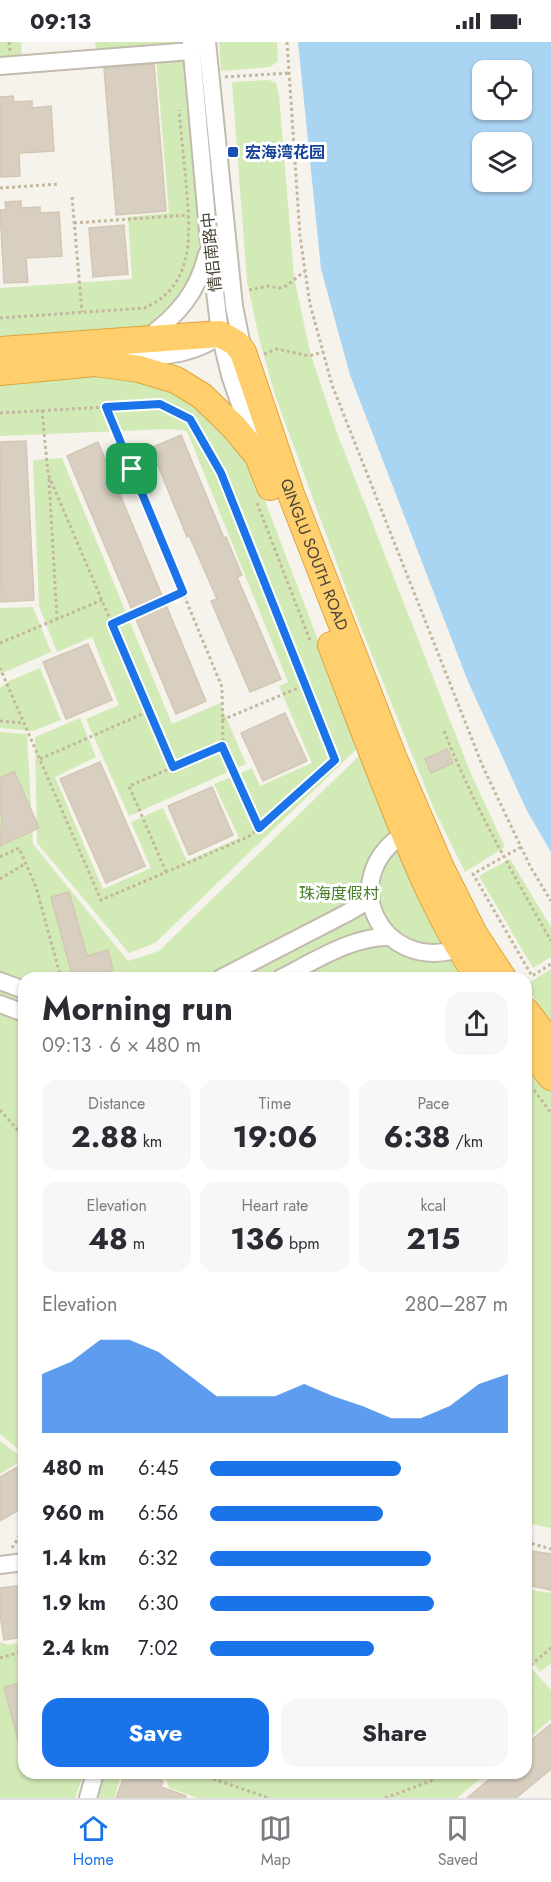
<!DOCTYPE html>
<html lang="en">
<head>
<meta charset="utf-8">
<style>
  :root { --surface:#fff; --page:#f7f7f7; --text:#2b2b33; --muted:#7c7c81; --line:#e1e1e2; --accent:#1a73e8 }
  body { margin:0; font-family:Jost,"Noto Sans SC",sans-serif; background:var(--page); color:var(--text); height:100vh; display:flex; flex-direction:column; font-size:22px; white-space:nowrap }
  * { box-sizing:border-box; margin:0 }
  p { font-size:20px; color:var(--muted) }
  .icon { flex:none; width:33px; height:33px; fill:none; stroke:currentColor; stroke-width:2; stroke-linecap:round; stroke-linejoin:round }
  .map { position:relative; flex:1; overflow:hidden }
  .drawer { position:absolute; left:18px; top:930px; width:514px; height:807px; display:flex; flex-direction:column; background:var(--surface); border-radius:18px; box-shadow:0 2px 4px #0004 }
  .drawer>* { flex:none }
  .buttons { position:absolute; left:472px; top:18px; display:grid; gap:12px }
  .buttons a { display:grid; place-items:center; width:60px; height:60px; border-radius:12px; background:var(--surface); box-shadow:0 2px 4px #0004; font-size:30px }
  .pin { position:absolute; display:grid; place-items:center; width:51px; height:51px; color:#fff; margin:-26px; border-radius:12px; box-shadow:0 3px 9px #0006 }
  .round { display:grid; place-items:center; flex:none; width:63px; height:63px; border-radius:18px; background:var(--page) }
  .headline { display:flex; align-items:center; justify-content:space-between; height:102px; padding:0 24px }
  h1 { font-size:33px; font-weight:700; line-height:45px }
  .metrics { display:grid; grid-template-columns:repeat(3,1fr); gap:9px; height:102px; padding:6px 24px }
  .metrics div { display:grid; align-content:center; border-radius:15px; background:var(--page); text-align:center }
  .metrics b { font-size:30px; font-weight:700 }
  .metrics small { font-size:16px; font-weight:400 }
  .metrics p { font-size:16px }
  .chart { height:168px; padding:12px 24px }
  .chart p { display:flex; justify-content:space-between }
  .chart svg { width:100%; height:108px; margin-top:6px; fill:var(--accent); opacity:.7 }
  .primary-button { display:flex; gap:12px; margin-top:auto; padding:12px 24px }
  .primary-button a { flex:1; height:69px; border-radius:18px; background:var(--accent); color:#fff; font-size:24px; font-weight:700; line-height:69px; text-align:center }
  .primary-button a+a { background:var(--page); color:var(--text) }
  ul { padding:0 24px; list-style:none; font-size:20px }
  li { display:grid; grid-template-columns:96px 72px 1fr; align-items:center; height:45px }
  li i { height:15px; border-radius:8px; background:var(--accent) }
  .status { display:flex; justify-content:space-between; align-items:center; height:42px; padding:0 30px; background:var(--surface); direction:ltr }
  .status svg { height:16px; fill:currentColor }
  .dock { display:flex; justify-content:space-around; align-items:center; height:84px; border-top:2px solid var(--line); background:var(--surface); font-size:16px; color:var(--muted) }
  .dock a { display:grid; justify-items:center; gap:3px }
  .dock .active { color:var(--accent) }
  .map>svg:first-child { display:block }
  .green { fill:#d2eab5 }
  .water { fill:#a9d4f2; fill-rule:evenodd }
  .building { fill:#d8cfc1; stroke:#d3c7b4; stroke-width:1.5 }
  .lines { fill:none; stroke-linecap:round; stroke-linejoin:round }
  .minor-casing { stroke:#c2bbae; stroke-width:20 }
  .highway-casing { stroke:#e0a43c; stroke-width:28 }
  .path { stroke:#c4b79f; stroke-width:3; stroke-dasharray:3 3; stroke-linecap:butt }
  .minor { stroke:#fff; stroke-width:16 }
  .highway { stroke:#ffcf6e; stroke-width:26 }
  .route-casing { stroke:#fff; stroke-width:12 }
  .route { stroke:#1a73e8; stroke-width:8 }
  .transit-dot { fill:#1a4fb4; stroke:#fff; stroke-width:2 }
  .labels { text-anchor:middle; stroke-width:6; stroke-linejoin:round; paint-order:stroke }
  .transit-label { font-size:16px; font-weight:bold; fill:#164399; stroke:#fff; text-anchor:start }
  .street-label { font-size:16px; fill:#4b4439; stroke:#fff }
  .park-label { font-size:16px; fill:#4a7f2a; stroke:#fff }
</style>
</head>
<body>
<div class="status"><b>09:13</b><svg viewBox="0 0 49 12"><path d="M0 12V9h3v3zM5 12V6h3v6zM10 12V3h3v9zM15 12V0h3v12zM26 1h20v11H26zM47 4h2v5h-2z"/></svg></div>
<div class="map">
<svg width="551" height="1756" viewBox="0 0 551 1756">
  <rect width="100%" height="100%" fill="#f6f3ec"/>
  <!-- green -->
  <path class="green" d="M0 0H21L22 16 0 18Z
    M95 0H186V2L96 9Z
    M219 0H277L278 19 270 25 221 29Z
    M189 13 206 203 176 266 142 293 0 302V246L132 237 128 175 169 171 156 16Z
    M269 38 276 41 279 53 294 235 310 310 337 391 471 732 505 805 465 830 434 767 352 563 275 353 259 296 247 239 232 40Z
    M97 330 137 336 192 358 250 420 359 705 155 901 129 911 37 801 35 695 80 676 96 715 55 735 103 847 151 826 131 780 163 766 187 819 239 796 214 742 252 726 260 744 312 721 279 644 288 640 187 389 168 387 0 394V338Z
    M62 416 172 682 220 661 246 722 129 774 86 677 119 663 92 595 57 610 39 564 33 418Z
    M33 565 51 610 0 632V566Z
    M40 626 61 678 33 689 0 686V646L9 639Z
    M0 690 27 692 33 802 128 919 159 909 369 704 478 936H24V1412L0 1392Z
    M510 817 551 885V915L533 926 479 834Z
    M551 927V990L527 942Z
    M526 1003 551 1035V1486L527 1481Z
    M0 1399 24 1417 0 1432Z
    M526 1547 551 1551V1621L540 1630 527 1613Z
    M0 1600 7 1603 24 1600V1731H84L75 1756H0Z
    M526 1620 551 1648V1677L527 1698Z
    M98 1731H122L114 1756H90Z
    M153 1731H272L281 1734 313 1731H487L457 1756H198L169 1746 166 1736Z"/>
  <!-- water -->
  <path class="water" d="M298 0H551V810L527 769 467 637 350 333 321 227ZM483 28H522V68H483ZM483 100H522V140H483Z"/>
  <!-- building -->
  <path class="building" d="M154 22 166 169 116 173 104 26Z
    M13 54 14 60 32 59V66L51 64 54 109 19 111 20 134 0 135V55Z
    M21 159V166L40 165V171L59 170 62 214 26 216 28 240 4 241 0 168H6L5 160Z
    M124 183 128 232 93 235 89 186Z
    M181 393 224 496 226 495 242 533 237 535 281 637 250 650 211 559 217 557 189 493 187 495 151 406Z
    M26 399 34 558 1 560 0 400Z
    M98 400 206 659 176 672 67 414Z
    M88 602 112 658 66 677 43 620Z
    M285 671 307 719 263 739 241 691Z
    M447 707 453 721 431 731 425 717Z
    M100 720 145 824 106 841 60 737Z
    M14 729 39 786 0 804 2 777 0 773V736Z
    M212 745 233 793 189 813 168 764Z
    M69 850 87 914 108 908 113 928 84 936H73L51 855Z
    M24 1421V1465L0 1479V1435Z
    M526 1508 551 1512V1548L526 1543Z
    M24 1543V1595L4 1598 0 1573V1546Z
    M24 1640V1704L20 1705 4 1645Z
    M551 1682V1727L516 1756H467L497 1731H526V1702Z
    M125 1731H141L163 1739 161 1745 186 1754 185 1756H116Z"/>
  <g class="lines">
    <!-- minor casing -->
    <g class="minor-casing">
      <path id="minor" d="M191 0 208 189 220 292 230 333 253 401
        M207 0 234 264 243 309
        M0 24 191 9
        M147 296C178 273 198 250 207 212
        M122 318C154 314 190 315 217 295
        M404 792C335 836 380 931 458 907
        M221 936 347 871 359 864 370 852
        M281 936C313 920 354 893 390 895
        M0 939 24 948
        M0 962 24 971
        M0 1523 24 1520
        M88 1756 95 1731"/>
    </g>
    <!-- highway casing -->
    <g class="highway-casing">
      <g id="highway">
        <path id="s1" d="M0 308 220 292 236 301 243 310 291 452 394 717 441 826 474 892 503 936"/>
        <path d="M0 330 95 321 139 327 176 338 202 354 234 385 258 414 270 445"/>
        <path d="M331 603C351 655 371 708 392 760 416 821 441 882 479 936"/>
        <path d="M526 969 551 1002"/>
        <path d="M526 1003 551 1035"/>
      </g>
    </g>
    <!-- path -->
    <path class="path" d="M9 0 10 9
      M287 0 300 194 310 262 332 343 483 725 531 826 551 859
      M225 35 289 31
      M0 146 59 142
      M72 155 82 270
      M74 181 188 173
      M249 248 268 244 279 246 286 244 305 229
      M0 276 144 266C197 244 190 188 186 141 184 117 181 92 179 68
      M264 312 277 307 309 314 323 310
      M106 365 222 645 223 704
      M42 368 48 432 173 725
      M0 371 160 362 190 377 221 431 335 719 248 795 101 858 0 626
      M49 437 57 577
      M257 461 311 601
      M112 582 183 550
      M0 601 102 558
      M222 678 305 643
      M0 679 24 681
      M444 689C473 762 512 830 551 899
      M40 717 149 669
      M521 805 473 832 532 934 551 922
      M0 815 19 806 36 845 61 936
      M166 830 129 744 223 704 258 785
      M0 837 26 821
      M534 1048 551 1071
      M0 1068 24 1095
      M526 1500 551 1507
      M12 1506 24 1487
      M0 1616 24 1609
      M526 1627 551 1606
      M526 1642 533 1650 526 1655
      M196 1731 269 1756
      M385 1756 431 1739 440 1731"/>
    <!-- minor -->
    <use href="#minor" class="minor"/>
    <!-- highway -->
    <use href="#highway" class="highway"/>
  </g>
  <g class="lines">
    <!-- route casing -->
    <g class="route-casing">
      <path id="route" d="M160 362 190 377 221 431 335 718 259 786 222 704 173 725 112 582 183 550 106 365Z"/>
    </g>
    <!-- route -->
    <use href="#route" class="route"/>
  </g>
  <!-- markers -->
  <rect class="transit-dot" x="227" y="104" width="12" height="12" rx="3"/>
  <g class="labels">
    <!-- transit labels -->
    <g class="transit-label">
      <text x="245" y="116">宏海湾花园</text>
    </g>
    <!-- street labels -->
    <g class="street-label">
      <text transform="translate(211 210) rotate(-96)" y="6">情侣南路中</text>
      <text dy="6" stroke="none"><textPath href="#s1" startOffset="465">QINGLU SOUTH ROAD</textPath></text>
    </g>
    <!-- park labels -->
    <g class="park-label">
      <text x="339" y="857">珠海度假村</text>
    </g>
  </g>
</svg>
<div class="buttons">
<a><svg class="icon" aria-label="locate" viewBox="0 0 24 24"><circle cx="12" cy="12" r="6"/><path d="M12 2v4M12 18v4M2 12h4M18 12h4"/></svg></a>
<a><svg class="icon" aria-label="layers" viewBox="0 0 24 24"><path d="M12 4l9 5-9 5-9-5zM3 14l9 5 9-5"/></svg></a>
</div>
<div class="pin" style="left:132px;top:427px;background:#1e9e55"><svg class="icon" aria-label="arrive" viewBox="0 0 24 24"><path d="M6 21V4h12l-3 4 3 4H6"/></svg></div>
<section class="drawer">
<div class="headline"><div><h1>Morning run</h1><p>09:13 · 6 × 480 m</p></div><a class="round"><svg class="icon" aria-label="share" viewBox="0 0 24 24"><path d="M12 15V3M7 8l5-5 5 5M5 13v7h14v-7"/></svg></a></div>
<div class="metrics">
<div><p>Distance</p><b>2.88<small> km</small></b></div>
<div><p>Time</p><b>19:06</b></div>
<div><p>Pace</p><b>6:38<small> /km</small></b></div>
</div>
<div class="metrics">
<div><p>Elevation</p><b>48<small> m</small></b></div>
<div><p>Heart rate</p><b>136<small> bpm</small></b></div>
<div><p>kcal</p><b>215</b></div>
</div>
<div class="chart"><p><span>Elevation</span>280–287 m</p>
<svg viewBox="0 0 160 44" preserveAspectRatio="none"><path d="M0 44V20L10 15L20 6L30 6L40 11L50 20L60 29L70 29L80 29L90 24L100 29L110 33L120 38L130 38L140 33L150 24L160 20V44z"/></svg>
</div>
<ul>
<li><b>480 m</b>6:45<i style="width:64%"></i></li>
<li><b>960 m</b>6:56<i style="width:58%"></i></li>
<li><b>1.4 km</b>6:32<i style="width:74%"></i></li>
<li><b>1.9 km</b>6:30<i style="width:75%"></i></li>
<li><b>2.4 km</b>7:02<i style="width:55%"></i></li>
</ul>
<div class="primary-button"><a>Save</a><a>Share</a></div>
</section>
</div>
<nav class="dock">
<a class="active"><svg class="icon" aria-label="home" viewBox="0 0 24 24"><path d="M3 11l9-7 9 7M6 9v11h12V9"/></svg>Home</a>
<a><svg class="icon" aria-label="map" viewBox="0 0 24 24"><path d="M3 6l6-2 6 2 6-2v14l-6 2-6-2-6 2zM9 4v14M15 6v14"/></svg>Map</a>
<a><svg class="icon" aria-label="saved" viewBox="0 0 24 24"><path d="M7 4h10v16l-5-4-5 4z"/></svg>Saved</a>
</nav>
</body>
</html>
